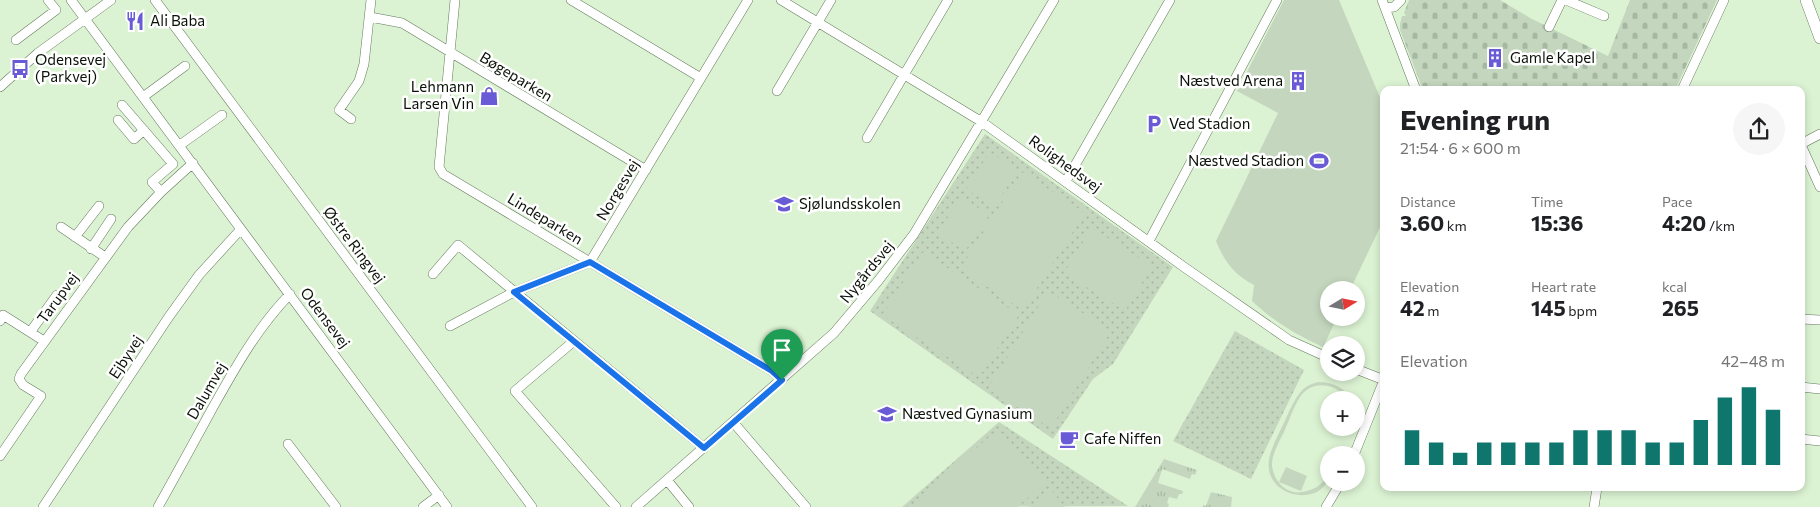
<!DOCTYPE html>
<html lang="en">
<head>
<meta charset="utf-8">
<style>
  :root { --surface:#fff; --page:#f6f6f6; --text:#202124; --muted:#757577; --accent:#0f766e }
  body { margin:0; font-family:Commissioner,sans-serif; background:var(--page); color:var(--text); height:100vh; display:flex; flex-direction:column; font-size:19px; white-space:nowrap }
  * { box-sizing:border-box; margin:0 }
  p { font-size:16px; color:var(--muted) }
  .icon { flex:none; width:28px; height:28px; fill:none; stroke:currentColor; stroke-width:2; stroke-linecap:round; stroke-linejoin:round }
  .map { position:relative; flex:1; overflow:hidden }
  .panel { position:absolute; left:1380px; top:86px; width:425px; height:405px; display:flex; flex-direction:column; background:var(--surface); border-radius:10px; box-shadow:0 2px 8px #0003 }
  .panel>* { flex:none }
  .needle { width:32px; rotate:80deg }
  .controls { position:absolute; left:1320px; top:281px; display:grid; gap:10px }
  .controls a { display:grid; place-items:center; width:45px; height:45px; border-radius:50%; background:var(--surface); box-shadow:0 2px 8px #0003; font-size:25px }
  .pin { position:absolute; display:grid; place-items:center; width:42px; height:42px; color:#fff; margin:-51px -21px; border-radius:50% 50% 50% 0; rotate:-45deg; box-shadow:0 0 5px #0007 }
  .pin .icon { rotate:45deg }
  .round { display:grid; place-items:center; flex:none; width:52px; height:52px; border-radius:26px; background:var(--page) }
  .overview { display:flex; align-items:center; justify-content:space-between; height:85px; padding:0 20px }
  h1 { font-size:28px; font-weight:700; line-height:38px }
  .stats { display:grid; grid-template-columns:repeat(3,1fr); gap:8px; height:85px; padding:5px 20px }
  .stats div { display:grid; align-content:center }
  .stats b { font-size:21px; font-weight:700 }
  .stats small { font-size:14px; font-weight:400 }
  .stats p { font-size:14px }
  .chart { height:140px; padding:10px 20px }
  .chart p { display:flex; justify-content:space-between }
  .chart svg { width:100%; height:90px; margin-top:5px; stroke:var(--accent); stroke-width:6 }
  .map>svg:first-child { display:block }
  .grass { fill:url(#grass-tufts) }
  .cemetery { fill:url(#cemetery-stones) }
  .park { fill:url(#park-dots) }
  .pitch { fill:#c4d7be }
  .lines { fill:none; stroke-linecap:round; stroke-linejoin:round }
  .minor-casing { stroke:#64795d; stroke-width:10 }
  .major-casing { stroke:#64795d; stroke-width:12 }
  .minor { stroke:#fff; stroke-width:9 }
  .major { stroke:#fff; stroke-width:11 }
  .route-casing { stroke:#fff; stroke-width:10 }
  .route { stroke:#1a73e8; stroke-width:6 }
  .labels { text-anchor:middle; stroke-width:5; stroke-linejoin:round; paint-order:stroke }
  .poi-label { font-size:15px; fill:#0a1208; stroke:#fff; text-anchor:start }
  .street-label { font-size:15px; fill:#0a1208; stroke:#fff }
</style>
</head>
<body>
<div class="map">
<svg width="1820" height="507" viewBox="0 0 1820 507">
  <defs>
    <pattern id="grass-tufts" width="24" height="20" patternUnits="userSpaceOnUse" patternTransform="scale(1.25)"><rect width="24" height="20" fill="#c4d7be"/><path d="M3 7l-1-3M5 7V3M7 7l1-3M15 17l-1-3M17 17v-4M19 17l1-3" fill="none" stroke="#a7b8a2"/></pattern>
    <pattern id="cemetery-stones" width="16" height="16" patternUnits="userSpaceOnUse" patternTransform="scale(1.25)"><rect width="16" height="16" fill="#c4d7be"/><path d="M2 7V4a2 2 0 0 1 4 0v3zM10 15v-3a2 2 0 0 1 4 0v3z" fill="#a7b8a2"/></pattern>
    <pattern id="park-dots" width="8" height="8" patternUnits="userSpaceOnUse" patternTransform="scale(1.25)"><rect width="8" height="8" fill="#c4d7be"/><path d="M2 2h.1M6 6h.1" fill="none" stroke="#a7b8a2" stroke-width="1.8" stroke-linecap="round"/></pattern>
  </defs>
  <rect width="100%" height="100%" fill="#dcf3d3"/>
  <!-- grass -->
  <path class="grass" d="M1164 459 1197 470 1195 475 1192 474 1190 479 1162 469 1158 483 1183 491 1182 494H1179L1177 499 1169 497 1167 503 1169 504 1168 507H1135Z
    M1211 492 1232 497 1231 507H1203V505L1206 506Z"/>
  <!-- cemetery -->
  <path class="cemetery" d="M1409 0H1500L1532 19 1608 56 1630 0H1717L1675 90H1423L1400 30V24L1402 16H1406L1404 13Z"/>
  <!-- park -->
  <path class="park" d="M985 134 1173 267 1113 364 1093 379 1053 439 870 311Z
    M1235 331 1304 370 1251 479 1173 441Z
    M999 422 1128 506 902 507Z"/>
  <!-- pitch -->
  <path class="pitch" d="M1284 0H1339L1384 107V219L1350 290H1329V318H1337L1323 347C1296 335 1273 321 1252 301L1254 285C1234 275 1224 261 1216 241L1278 113 1237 91Z
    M990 152 1018 170 994 207 966 189Z
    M1022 172 1085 213 1023 310 960 269Z
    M961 197 989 215 965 251 938 233Z
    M1092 228 1152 266 1125 311 1064 273Z
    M923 252 1019 315 979 377 882 315Z
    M1048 291 1111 331 1051 428 988 389Z
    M1319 382C1333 382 1345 388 1352 400H1348C1337 383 1312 379 1300 397 1293 408 1289 421 1284 432 1279 442 1272 454 1272 465 1273 480 1286 495 1302 492 1315 490 1324 484 1329 472 1329 507 1263 502 1269 459 1272 445 1281 430 1287 416 1295 400 1300 385 1319 382Z
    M998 429 1045 483 1017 507H918L914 503Z
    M1286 467 1307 476 1301 491 1279 482Z
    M1050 489 1065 507H1029Z"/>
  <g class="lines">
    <!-- minor casing -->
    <g class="minor-casing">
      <path id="minor" d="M71 0 447 507
        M155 0 532 507
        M455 0 439 167 443 174 772 371 782 380
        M571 0 701 78
        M781 0 982 122 1184 267 1289 340 1329 358
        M1382 0 1416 90
        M1566 0 1604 16
        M1385 8 1394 7 1401 0
        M370 17 402 23 646 170
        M1549 27 1562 0
        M16 40 56 10 48 0
        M0 87 38 53 111 0
        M1682 90 1724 0
        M777 91 831 0
        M143 97 185 66
        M122 105 173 164 152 182 161 192
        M351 119 339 110 359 81 364 64 371 0
        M118 120 134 139 144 130
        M867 138 948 0
        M1801 144 1820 134
        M180 145 222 115
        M1801 145 1820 187
        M1066 181 1170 0
        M61 227 105 257
        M75 237 99 206
        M1149 241 1277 0
        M91 249 111 219
        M433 274 458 245 704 448
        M1801 319 1820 320
        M0 321 3 315 44 341
        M450 326 514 292 590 262 748 0
        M31 331 57 295
        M574 341 515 391 616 507
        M1356 369 1384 380
        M1801 387 1820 389
        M733 422 806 507
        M1801 439 1820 441
        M288 444 336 507
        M1354 455 1384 380
        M0 456 41 396 23 385 19 379 21 374 128 227 161 192 193 163
        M667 480 689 507
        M43 507 168 318 199 275 241 229
        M158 507C176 475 194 442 212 409 235 368 257 328 290 294
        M423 507 439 495
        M636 507 834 333 878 281 914 234 1054 0
        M1326 507 1341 482
        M1594 507 1597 488"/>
    </g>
    <!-- major casing -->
    <g class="major-casing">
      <path id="major" d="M1806 0 1820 38"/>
    </g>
    <!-- minor -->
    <use href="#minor" class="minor"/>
    <!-- major -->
    <use href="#major" class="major"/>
  </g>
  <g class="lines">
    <!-- route casing -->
    <g class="route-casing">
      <path id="route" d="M590 262 772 371 782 380 704 448 514 292Z"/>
    </g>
    <!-- route -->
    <use href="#route" class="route"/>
  </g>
  <!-- icons -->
  <defs>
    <g id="restaurant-bare" transform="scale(1.5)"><path d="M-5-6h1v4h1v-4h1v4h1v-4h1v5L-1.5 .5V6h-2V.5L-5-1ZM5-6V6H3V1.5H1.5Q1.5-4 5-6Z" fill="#695bd5" stroke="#fff" stroke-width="2.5" paint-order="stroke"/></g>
    <g id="building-bare" transform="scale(1.5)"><path d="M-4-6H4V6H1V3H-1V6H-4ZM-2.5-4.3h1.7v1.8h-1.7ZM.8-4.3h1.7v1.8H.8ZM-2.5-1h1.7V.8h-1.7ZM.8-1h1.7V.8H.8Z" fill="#695bd5" stroke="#fff" stroke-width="2.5" paint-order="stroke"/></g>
    <g id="bus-bare" transform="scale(1.5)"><path d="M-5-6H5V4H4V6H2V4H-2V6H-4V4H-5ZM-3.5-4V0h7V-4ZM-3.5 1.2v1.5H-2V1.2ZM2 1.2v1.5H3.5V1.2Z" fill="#695bd5" stroke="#fff" stroke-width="2.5" paint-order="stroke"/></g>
    <g id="shop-bare" transform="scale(1.5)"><path d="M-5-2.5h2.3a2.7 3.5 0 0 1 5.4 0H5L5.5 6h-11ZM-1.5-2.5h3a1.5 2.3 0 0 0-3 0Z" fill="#695bd5" stroke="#fff" stroke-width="2.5" paint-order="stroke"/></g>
    <g id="parking-bare" transform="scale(1.5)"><path d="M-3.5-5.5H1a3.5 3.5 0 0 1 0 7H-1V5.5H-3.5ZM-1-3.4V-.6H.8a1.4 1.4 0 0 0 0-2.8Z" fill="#695bd5" stroke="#fff" stroke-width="2.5" paint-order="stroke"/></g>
    <g id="stadium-bare" transform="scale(1.5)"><path d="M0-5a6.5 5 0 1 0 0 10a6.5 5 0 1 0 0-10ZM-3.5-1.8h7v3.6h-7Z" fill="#695bd5" stroke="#fff" stroke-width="2.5" paint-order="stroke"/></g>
    <g id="school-bare" transform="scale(1.5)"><path d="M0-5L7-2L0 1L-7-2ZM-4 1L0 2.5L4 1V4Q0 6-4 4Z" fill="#695bd5" stroke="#fff" stroke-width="2.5" paint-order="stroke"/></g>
    <g id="cafe-bare" transform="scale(1.5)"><path d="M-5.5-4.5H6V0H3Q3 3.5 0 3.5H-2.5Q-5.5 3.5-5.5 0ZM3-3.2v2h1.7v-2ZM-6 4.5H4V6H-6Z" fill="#695bd5" stroke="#fff" stroke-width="2.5" paint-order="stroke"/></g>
  </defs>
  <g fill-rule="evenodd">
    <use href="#restaurant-bare" x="135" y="21"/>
    <use href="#building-bare" x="1495" y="58"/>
    <use href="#bus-bare" x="20" y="69"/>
    <use href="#building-bare" x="1298" y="81"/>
    <use href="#shop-bare" x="489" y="96"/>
    <use href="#parking-bare" x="1154" y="124"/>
    <use href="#stadium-bare" x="1319" y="161"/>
    <use href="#school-bare" x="784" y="204"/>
    <use href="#school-bare" x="887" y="414"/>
    <use href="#cafe-bare" x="1069" y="439"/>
  </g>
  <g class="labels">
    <!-- poi labels -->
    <g class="poi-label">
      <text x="150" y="26">Ali Baba</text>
      <text x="1510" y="63">Gamle Kapel</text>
      <text x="35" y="65">Odensevej<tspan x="35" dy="17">(Parkvej)</tspan></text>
      <text x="1283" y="86" text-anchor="end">Næstved Arena</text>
      <text x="474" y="92" text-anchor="end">Lehmann<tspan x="474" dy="17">Larsen Vin</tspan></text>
      <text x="1169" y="129">Ved Stadion</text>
      <text x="1304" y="166" text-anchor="end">Næstved Stadion</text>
      <text x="799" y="209">Sjølundsskolen</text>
      <text x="902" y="419">Næstved Gynasium</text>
      <text x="1084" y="444">Cafe Niffen</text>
    </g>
    <!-- street labels -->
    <g class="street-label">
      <text transform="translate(516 77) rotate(31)" y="5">Bøgeparken</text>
      <text transform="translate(1065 164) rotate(36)" y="5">Rolighedsvej</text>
      <text transform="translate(618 190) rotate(-59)" y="5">Norgesvej</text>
      <text transform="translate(545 219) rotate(31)" y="5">Lindeparken</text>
      <text transform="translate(354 245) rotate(53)" y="5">Østre Ringvej</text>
      <text transform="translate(867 272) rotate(-51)" y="5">Nygårdsvej</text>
      <text transform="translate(58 298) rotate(-54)" y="5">Tarupvej</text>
      <text transform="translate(325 318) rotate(53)" y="5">Odensevej</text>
      <text transform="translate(126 357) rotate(-57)" y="5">Ejbyvej</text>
      <text transform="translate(207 391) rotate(-60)" y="5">Dalumvej</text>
    </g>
  </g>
</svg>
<div class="controls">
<a><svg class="needle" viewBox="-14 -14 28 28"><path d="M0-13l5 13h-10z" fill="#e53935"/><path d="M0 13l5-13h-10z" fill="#757577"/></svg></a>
<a><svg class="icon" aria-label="layers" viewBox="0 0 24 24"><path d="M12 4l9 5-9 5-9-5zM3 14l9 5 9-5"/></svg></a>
<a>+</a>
<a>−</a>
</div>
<div class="pin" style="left:782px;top:380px;background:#1e9e55"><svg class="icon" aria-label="arrive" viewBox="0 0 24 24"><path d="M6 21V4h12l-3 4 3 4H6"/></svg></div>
<section class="panel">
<div class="overview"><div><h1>Evening run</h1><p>21:54 · 6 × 600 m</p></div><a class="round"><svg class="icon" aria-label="share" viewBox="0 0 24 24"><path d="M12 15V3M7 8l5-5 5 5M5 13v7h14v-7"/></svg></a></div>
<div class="stats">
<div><p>Distance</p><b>3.60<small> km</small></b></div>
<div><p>Time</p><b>15:36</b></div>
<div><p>Pace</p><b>4:20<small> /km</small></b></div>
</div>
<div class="stats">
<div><p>Elevation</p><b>42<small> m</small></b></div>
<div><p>Heart rate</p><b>145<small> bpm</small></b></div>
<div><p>kcal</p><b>265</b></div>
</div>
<div class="chart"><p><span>Elevation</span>42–48 m</p>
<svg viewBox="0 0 160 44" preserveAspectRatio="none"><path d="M5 44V27M15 44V33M25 44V38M35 44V33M45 44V33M55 44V33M65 44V33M75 44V27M85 44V27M95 44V27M105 44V33M115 44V33M125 44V22M135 44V11M145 44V6M155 44V17"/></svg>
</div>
</section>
</div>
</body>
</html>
